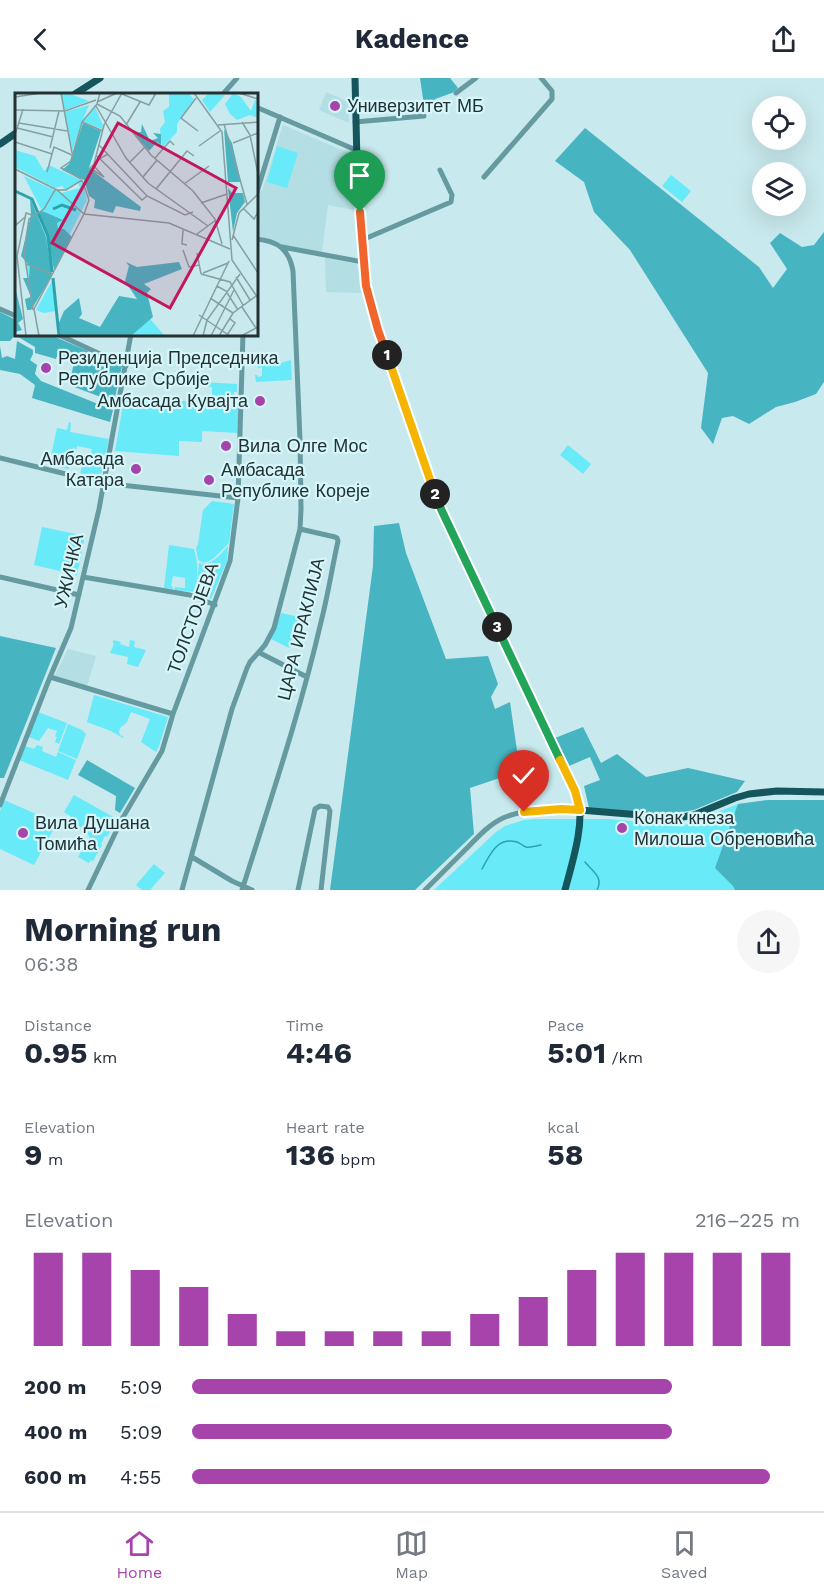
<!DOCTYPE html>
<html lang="en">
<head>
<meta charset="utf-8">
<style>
  :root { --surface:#fff; --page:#f6f6f7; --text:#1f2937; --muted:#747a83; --line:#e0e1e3; --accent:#a644ab }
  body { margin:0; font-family:"Work Sans",sans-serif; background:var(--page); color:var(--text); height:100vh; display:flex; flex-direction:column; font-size:22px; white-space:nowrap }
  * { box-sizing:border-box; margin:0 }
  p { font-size:20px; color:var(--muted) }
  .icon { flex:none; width:33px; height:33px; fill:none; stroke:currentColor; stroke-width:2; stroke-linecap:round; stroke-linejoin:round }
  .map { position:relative; height:812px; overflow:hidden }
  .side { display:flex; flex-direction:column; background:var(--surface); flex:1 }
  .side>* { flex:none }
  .tools { position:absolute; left:752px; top:18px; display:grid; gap:12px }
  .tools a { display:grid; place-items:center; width:54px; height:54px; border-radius:50%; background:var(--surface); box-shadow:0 6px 24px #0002; font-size:30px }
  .pin { position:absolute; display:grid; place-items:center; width:51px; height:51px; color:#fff; margin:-62px -26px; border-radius:50% 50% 50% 0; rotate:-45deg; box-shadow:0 0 6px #0007 }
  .pin .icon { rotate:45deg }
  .km { position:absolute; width:30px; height:30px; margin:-15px; border-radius:50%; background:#222; color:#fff; font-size:16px; line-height:30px; text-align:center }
  .round { display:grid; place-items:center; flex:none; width:63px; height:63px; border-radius:32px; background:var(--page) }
  .overview { display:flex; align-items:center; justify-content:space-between; height:102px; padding:0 24px }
  h1 { font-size:33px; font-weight:700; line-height:45px }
  .figures { display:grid; grid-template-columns:repeat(3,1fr); gap:9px; height:102px; padding:6px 24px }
  .figures div { display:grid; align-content:center }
  .figures b { font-size:30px; font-weight:700 }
  .figures small { font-size:16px; font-weight:400 }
  .figures p { font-size:16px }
  .chart { height:168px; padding:12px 24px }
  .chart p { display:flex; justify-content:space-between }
  .chart svg { width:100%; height:108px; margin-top:6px; stroke:var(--accent); stroke-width:6 }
  ul { padding:0 24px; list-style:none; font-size:20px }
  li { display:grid; grid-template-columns:96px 72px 1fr; align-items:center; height:45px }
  li i { height:15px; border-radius:8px; background:var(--accent) }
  header { display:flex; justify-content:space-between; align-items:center; height:78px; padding:0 24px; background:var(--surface); font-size:27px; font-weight:700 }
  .menu { display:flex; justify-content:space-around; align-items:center; height:84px; border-top:2px solid var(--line); background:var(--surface); font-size:16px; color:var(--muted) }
  .menu a { display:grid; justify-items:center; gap:3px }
  .menu .selected { color:var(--accent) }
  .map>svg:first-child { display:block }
  .built { fill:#b3dee3 }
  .green { fill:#68eaf8 }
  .forest { fill:#46b5c1 }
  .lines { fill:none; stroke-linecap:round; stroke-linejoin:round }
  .stream { stroke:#2da2ad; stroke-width:1.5 }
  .minor { stroke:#659aa0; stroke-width:5 }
  .major { stroke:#15565d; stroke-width:7 }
  .split-1-casing { stroke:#fff; stroke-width:12 }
  .split-2-casing { stroke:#fff; stroke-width:12 }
  .split-3-casing { stroke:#fff; stroke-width:12 }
  .split-4-casing { stroke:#fff; stroke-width:12 }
  .split-5-casing { stroke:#fff; stroke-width:12 }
  .split-1 { stroke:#f0652b; stroke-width:8 }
  .split-2 { stroke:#f5b400; stroke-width:8 }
  .split-3 { stroke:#22a559; stroke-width:8 }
  .split-4 { stroke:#22a559; stroke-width:8 }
  .split-5 { stroke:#f5b400; stroke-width:8 }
  .poi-dot { fill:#a644ab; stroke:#d5f7fb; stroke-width:2 }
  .labels { text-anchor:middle; stroke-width:4.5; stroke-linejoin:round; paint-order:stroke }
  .poi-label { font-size:18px; fill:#243132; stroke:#d5f7fb; text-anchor:start }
  .street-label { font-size:18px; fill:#243132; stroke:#d5f7fb }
  .inset-river { fill:none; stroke:#2da2ad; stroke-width:3 }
  .inset-road { fill:none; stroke:#869fa2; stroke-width:1.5 }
  .view { fill:#c2185b; fill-opacity:0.15; stroke:#c2185b; stroke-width:3 }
  .inset-edge { fill:none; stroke:#243132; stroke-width:3 }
</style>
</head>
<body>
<header><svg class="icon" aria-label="back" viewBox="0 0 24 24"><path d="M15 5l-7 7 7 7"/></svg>Kadence<svg class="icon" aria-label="share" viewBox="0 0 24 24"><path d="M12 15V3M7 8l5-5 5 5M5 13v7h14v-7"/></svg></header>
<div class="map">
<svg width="824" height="812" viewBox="0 0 824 812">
  <rect width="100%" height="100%" fill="#c8e9ed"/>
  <!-- built -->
  <path class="built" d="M326 14 348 24 349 45 319 32Z
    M283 47 351 76 354 132 328 127 322 174 283 168 275 163 257 158 258 117 259 112 262 113Z
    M325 180 357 186 362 215 326 214Z
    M68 571 96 578 87 608 54 599Z"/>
  <!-- green -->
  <path class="green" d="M277 68 298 75 287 110 267 104Z
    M671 97 691 113 682 124 662 108Z
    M272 281 274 287 291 282 292 302 256 304 255 297H257L258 299 262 298V289L258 290 257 287H254V286L257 285V282Z
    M203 304 237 306V314H234V324L238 325V355L202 353V364L179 363V378L115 373 124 321 212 324V309L203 308Z
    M69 344 71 345 70 354 109 361 100 402 80 397 83 383 90 384 92 371 77 368 74 381H72L69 391 49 387 57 350 67 352Z
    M568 367 591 386 583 396 560 377Z
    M212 423 234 426 229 465 213 481 204 485 198 482 196 470 198 466 203 432Z
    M42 449 85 458 77 497 34 487Z
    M169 467 194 471C198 484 199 500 194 514L174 512 175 509 185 510V500L173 498 171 508 173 509V511L164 510Z
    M228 468 227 483 211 521 196 515 199 485C212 488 220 477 228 468Z
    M281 535 300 539 289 570 271 561Z
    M113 562 121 564 120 566 129 569 130 562 135 563 134 569 146 572 138 589 127 586 128 579 110 575 114 566 113 565Z
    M94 617 168 639 159 668 156 674 141 664 150 641 131 634 127 644 120 650 119 654 120 657 124 659 123 660 111 653 87 644Z
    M38 634 67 645 59 666 55 664 57 659 55 658 57 653 48 650 39 663 29 659Z
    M68 646 82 652 86 656 77 681 58 673Z
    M37 667 43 669 42 673 56 679 58 674 76 682 68 702 19 682 25 668 34 671Z
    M74 717 117 741 107 759 105 758 101 766 102 767 93 783 91 782 89 785 78 779 90 758 84 755 85 752 80 749 79 751 70 746 73 740 64 734Z
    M4 722 57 745 34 787 0 771V733Z
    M768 722H824V812H434L496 754 505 748 524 742 537 741H609L682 748 738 726Z
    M154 786 165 795 150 812H142L136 807Z"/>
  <!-- forest -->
  <path class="forest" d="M420 0H450L458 10 452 15 435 21 425 34Z
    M585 50 759 189 773 210 787 191 770 165 780 155 802 169 814 167 824 154V304L816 316 795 324 776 329 749 346 733 338 722 340 713 366 701 350 708 295 630 172 594 134 584 104 555 83Z
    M0 234 16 242V256L51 257 122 288 114 324 69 307 74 285 57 278 56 281 35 275V269L15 257 10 263H0Z
    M17 263 33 272V276L30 282 37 287 35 296 41 303 113 332 110 344 32 320 35 307 20 296 0 292V268L2 280 7 278 15 281Z
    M399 445 406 475 446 581 488 578 498 606 491 619 495 631 510 624 520 693 470 710 474 756 415 812H330L373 488 374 448Z
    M0 558 56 570 4 700H0Z
    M583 649 601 685 617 676 646 699 688 690 745 703 737 714 694 732 677 735 607 733 589 730 584 708 600 702 590 679 569 688 555 660Z
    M87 682 135 710 120 735 115 732 116 718 78 697Z
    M768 722H824V812H735L733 808 715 790 738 726Z"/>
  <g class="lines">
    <!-- stream -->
    <path class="stream" d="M585 784C592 793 604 799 597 812
      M482 791C490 777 497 758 517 764 520 765 523 768 526 769 530 770 536 768 541 767"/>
    <!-- minor -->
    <path class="minor" d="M456 15 476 0
      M223 16 237 0
      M256 29 356 72
      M355 44 424 38
      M484 99 552 21V13L541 0
      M256 117 280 39
      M362 162 451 124 452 117 440 92
      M282 169 363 184
      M0 231 16 238
      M57 256 126 288
      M0 380 103 405 238 420
      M0 499 79 517
      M83 499 190 517 215 527
      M260 575 307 599
      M50 599 173 636
      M0 727 50 599 71 550 99 431 131 256
      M192 779 232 803 252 812
      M88 812 122 741 162 673 173 636 230 483 238 420 243 256
      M182 812 232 631 247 590 250 584 265 567 274 550 300 451 301 431 300 362 293 193C289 171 278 163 256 161
      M242 812C270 723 300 635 321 544 328 517 332 490 338 463L337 460 335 459 300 451
      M298 812 315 731 320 728 328 729 330 733 321 812
      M425 812C438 799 451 786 464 773 476 761 488 747 503 740 523 731 559 729 580 732"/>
    <!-- major -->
    <path class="major" d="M355 0 357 84 364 198 378 252 441 431 578 720C585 746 572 785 565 812
      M75 16 100 0
      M0 66 16 55
      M580 732 677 740 694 737 735 720 749 716 777 713 824 714"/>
  </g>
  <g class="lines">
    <!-- split-1 casing -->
    <g class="split-1-casing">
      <path id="split-1" d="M360 134 366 208 378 252 387 277"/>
    </g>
    <!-- split-2 casing -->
    <g class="split-2-casing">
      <path id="split-2" d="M387 277 435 416"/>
    </g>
    <!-- split-3 casing -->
    <g class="split-3-casing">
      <path id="split-3" d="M435 416 441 431 497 549"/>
    </g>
    <!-- split-4 casing -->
    <g class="split-4-casing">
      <path id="split-4" d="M497 549 560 682"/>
    </g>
    <!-- split-5 casing -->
    <g class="split-5-casing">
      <path id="split-5" d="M524 734 561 731 580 732 575 713 560 682"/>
    </g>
    <!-- split-1 -->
    <use href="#split-1" class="split-1"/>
    <!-- split-2 -->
    <use href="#split-2" class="split-2"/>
    <!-- split-3 -->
    <use href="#split-3" class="split-3"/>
    <!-- split-4 -->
    <use href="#split-4" class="split-4"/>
    <!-- split-5 -->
    <use href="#split-5" class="split-5"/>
  </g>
  <!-- markers -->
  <g class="poi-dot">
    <circle cx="335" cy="28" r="6"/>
    <circle cx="46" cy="290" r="6"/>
    <circle cx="260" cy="323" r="6"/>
    <circle cx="226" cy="368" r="6"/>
    <circle cx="136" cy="391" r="6"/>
    <circle cx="209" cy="402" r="6"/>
    <circle cx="622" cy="750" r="6"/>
    <circle cx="23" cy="755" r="6"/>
  </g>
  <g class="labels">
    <!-- poi labels -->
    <g class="poi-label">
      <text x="347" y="34">Универзитет МБ</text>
      <text x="58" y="286">Резиденција Председника<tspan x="58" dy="21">Републике Србије</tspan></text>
      <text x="248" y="329" text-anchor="end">Амбасада Кувајта</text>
      <text x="238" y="374">Вила Олге Мос</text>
      <text x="124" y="387" text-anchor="end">Амбасада<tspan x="124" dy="21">Катара</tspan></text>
      <text x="221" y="398">Амбасада<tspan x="221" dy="21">Републике Кореје</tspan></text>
      <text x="634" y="746">Конак кнеза<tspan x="634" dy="21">Милоша Обреновића</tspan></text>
      <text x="35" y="751">Вила Душана<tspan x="35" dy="21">Томића</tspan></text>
    </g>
    <!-- street labels -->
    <g class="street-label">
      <text transform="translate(69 493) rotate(-77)" y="6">УЖИЧКА</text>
      <text transform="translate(193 540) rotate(-70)" y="6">ТОЛСТОЈЕВА</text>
      <text transform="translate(301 551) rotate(-76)" y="6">ЦАРА ИРАКЛИЈА</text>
    </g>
  </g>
  <!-- overview -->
  <g transform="translate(15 15)">
    <rect width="243" height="243" fill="#c8e9ed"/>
    <path d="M46 0H53L74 8 50 17ZM154 0H173L179 6 162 31V39L147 55 145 36 150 29 148 18 154 14ZM194 0 210 2 195 19 187 7ZM218 0 226 4 236 18 240 7 243 8V25L235 22 222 27 215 21 210 11ZM74 12 67 29 57 59 50 19ZM80 14 88 32 87 36 68 29ZM0 57 20 63 29 78 34 72 66 87 50 97 47 93 40 95 0 74ZM9 83 46 100 65 95 63 90 67 88 72 107 18 215 10 161 17 126 27 118ZM37 188 41 218 29 220 21 217ZM135 226 150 243H116Z" fill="#68eaf8"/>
    <path d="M68 30 86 38 74 75 126 114 125 118 101 113 98 120 79 115 80 107 74 103 69 87 47 77 54 71ZM127 31 135 48 143 45 138 40 146 41V52L142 49 134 58 119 40 126 39ZM209 36 217 50 226 89H213ZM213 95 217 100H228L230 109 222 120 218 139ZM15 105 31 144 37 183 16 217H12L10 206 16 204 8 185H14L15 173 6 163 16 122ZM27 118 48 127 42 130 43 136H49L57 144 39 177 33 141 22 121ZM111 169 122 174 164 169 167 176 129 191 136 196 132 200 138 224 116 243H44L43 232 49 218 64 205 67 221 64 225 85 234 104 203 122 206 110 188 114 173ZM0 194 8 226 3 230 7 237 0 239Z" fill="#46b5c1"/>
    <path class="inset-river" d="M0 98 17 106 33 143 37 179M38 116 47 112 61 117M38 185 44 243"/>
    <path class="inset-road" d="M46 0 57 60M179 0 207 39 217 167 243 205M224 0 243 6M107 1 134 12 141 0M0 4 26 0M181 5 166 25 183 38M82 9 102 0M82 11 105 23 136 62 178 98 200 126 207 151M81 13 111 65 133 90 193 133M0 17 50 18 81 7M67 29 88 38M227 29 235 42 243 81M4 30 52 38M209 31 232 111M111 32 125 9M203 32 243 29M2 35 38 44M0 42 8 16M0 49 37 61M218 50 243 40M84 52 132 103 170 122 178 119M184 53 205 38M35 55 44 18M82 63 127 107 132 103M140 65 155 48 159 52M115 69 130 54M79 71 89 32 107 0M78 72 89 84 75 75 84 66 93 61M0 76 42 97 69 121 154 130 215 156M32 79 39 54 57 62M128 84 142 67M66 86 46 75 56 68 67 29 82 11 85 0M67 87 74 107 69 121M169 91 194 73M141 96 172 58 179 63M186 110 212 101M228 115 239 126 243 119M0 123 1 132 10 124M168 137 167 151 172 152M182 141 201 127M218 142 243 180M217 147 224 120 243 101M168 157 174 174 184 172M182 160 186 181M11 171 37 181M188 180 213 170M186 181 215 189 228 212M221 184 235 207M202 193 211 198 223 217M195 205 218 220M227 214 241 235M18 217 9 159 14 126 29 116 40 97H51L67 87M184 222 215 243M212 242 220 230 214 225M11 243 2 163 11 120 17 122M24 243 19 216 69 121M178 243 214 168M188 243 192 227 225 181M196 243 219 197M204 243 218 220 241 203M226 243 243 234"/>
    <path class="view" d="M103 30 221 95 155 215 37 150Z"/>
    <rect width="243" height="243" class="inset-edge"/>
  </g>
</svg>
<div class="tools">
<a><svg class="icon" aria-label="locate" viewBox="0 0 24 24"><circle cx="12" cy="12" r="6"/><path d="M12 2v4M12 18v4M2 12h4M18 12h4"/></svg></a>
<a><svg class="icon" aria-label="layers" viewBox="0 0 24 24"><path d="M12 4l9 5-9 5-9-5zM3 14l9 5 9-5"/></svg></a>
</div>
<div class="pin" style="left:360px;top:134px;background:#1e9e55"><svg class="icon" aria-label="arrive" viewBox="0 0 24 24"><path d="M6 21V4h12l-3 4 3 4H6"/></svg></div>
<div class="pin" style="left:524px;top:734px;background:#d93025"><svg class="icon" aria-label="check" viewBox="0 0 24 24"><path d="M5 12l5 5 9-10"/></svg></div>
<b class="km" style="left:387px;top:277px">1</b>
<b class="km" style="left:435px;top:416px">2</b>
<b class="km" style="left:497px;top:549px">3</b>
</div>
<section class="side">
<div class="overview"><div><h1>Morning run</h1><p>06:38</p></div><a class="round"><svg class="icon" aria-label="share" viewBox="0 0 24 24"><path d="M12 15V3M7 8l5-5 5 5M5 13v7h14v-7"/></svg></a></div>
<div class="figures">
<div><p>Distance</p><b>0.95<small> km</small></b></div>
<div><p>Time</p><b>4:46</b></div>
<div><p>Pace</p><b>5:01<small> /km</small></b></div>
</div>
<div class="figures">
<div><p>Elevation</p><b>9<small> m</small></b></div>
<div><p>Heart rate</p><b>136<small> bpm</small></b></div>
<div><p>kcal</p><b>58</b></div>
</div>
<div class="chart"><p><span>Elevation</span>216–225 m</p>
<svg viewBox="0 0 160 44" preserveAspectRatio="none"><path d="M5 44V6M15 44V6M25 44V13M35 44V20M45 44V31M55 44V38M65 44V38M75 44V38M85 44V38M95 44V31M105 44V24M115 44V13M125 44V6M135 44V6M145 44V6M155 44V6"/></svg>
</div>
<ul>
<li><b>200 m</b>5:09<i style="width:79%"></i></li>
<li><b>400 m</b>5:09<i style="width:79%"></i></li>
<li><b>600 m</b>4:55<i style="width:95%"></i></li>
</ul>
</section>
<nav class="menu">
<a class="selected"><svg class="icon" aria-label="home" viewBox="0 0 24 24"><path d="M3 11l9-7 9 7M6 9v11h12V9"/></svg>Home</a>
<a><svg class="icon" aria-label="map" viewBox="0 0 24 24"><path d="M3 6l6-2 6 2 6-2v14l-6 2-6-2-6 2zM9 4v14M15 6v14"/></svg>Map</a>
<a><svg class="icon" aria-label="saved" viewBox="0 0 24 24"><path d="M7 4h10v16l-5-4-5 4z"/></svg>Saved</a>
</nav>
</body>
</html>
